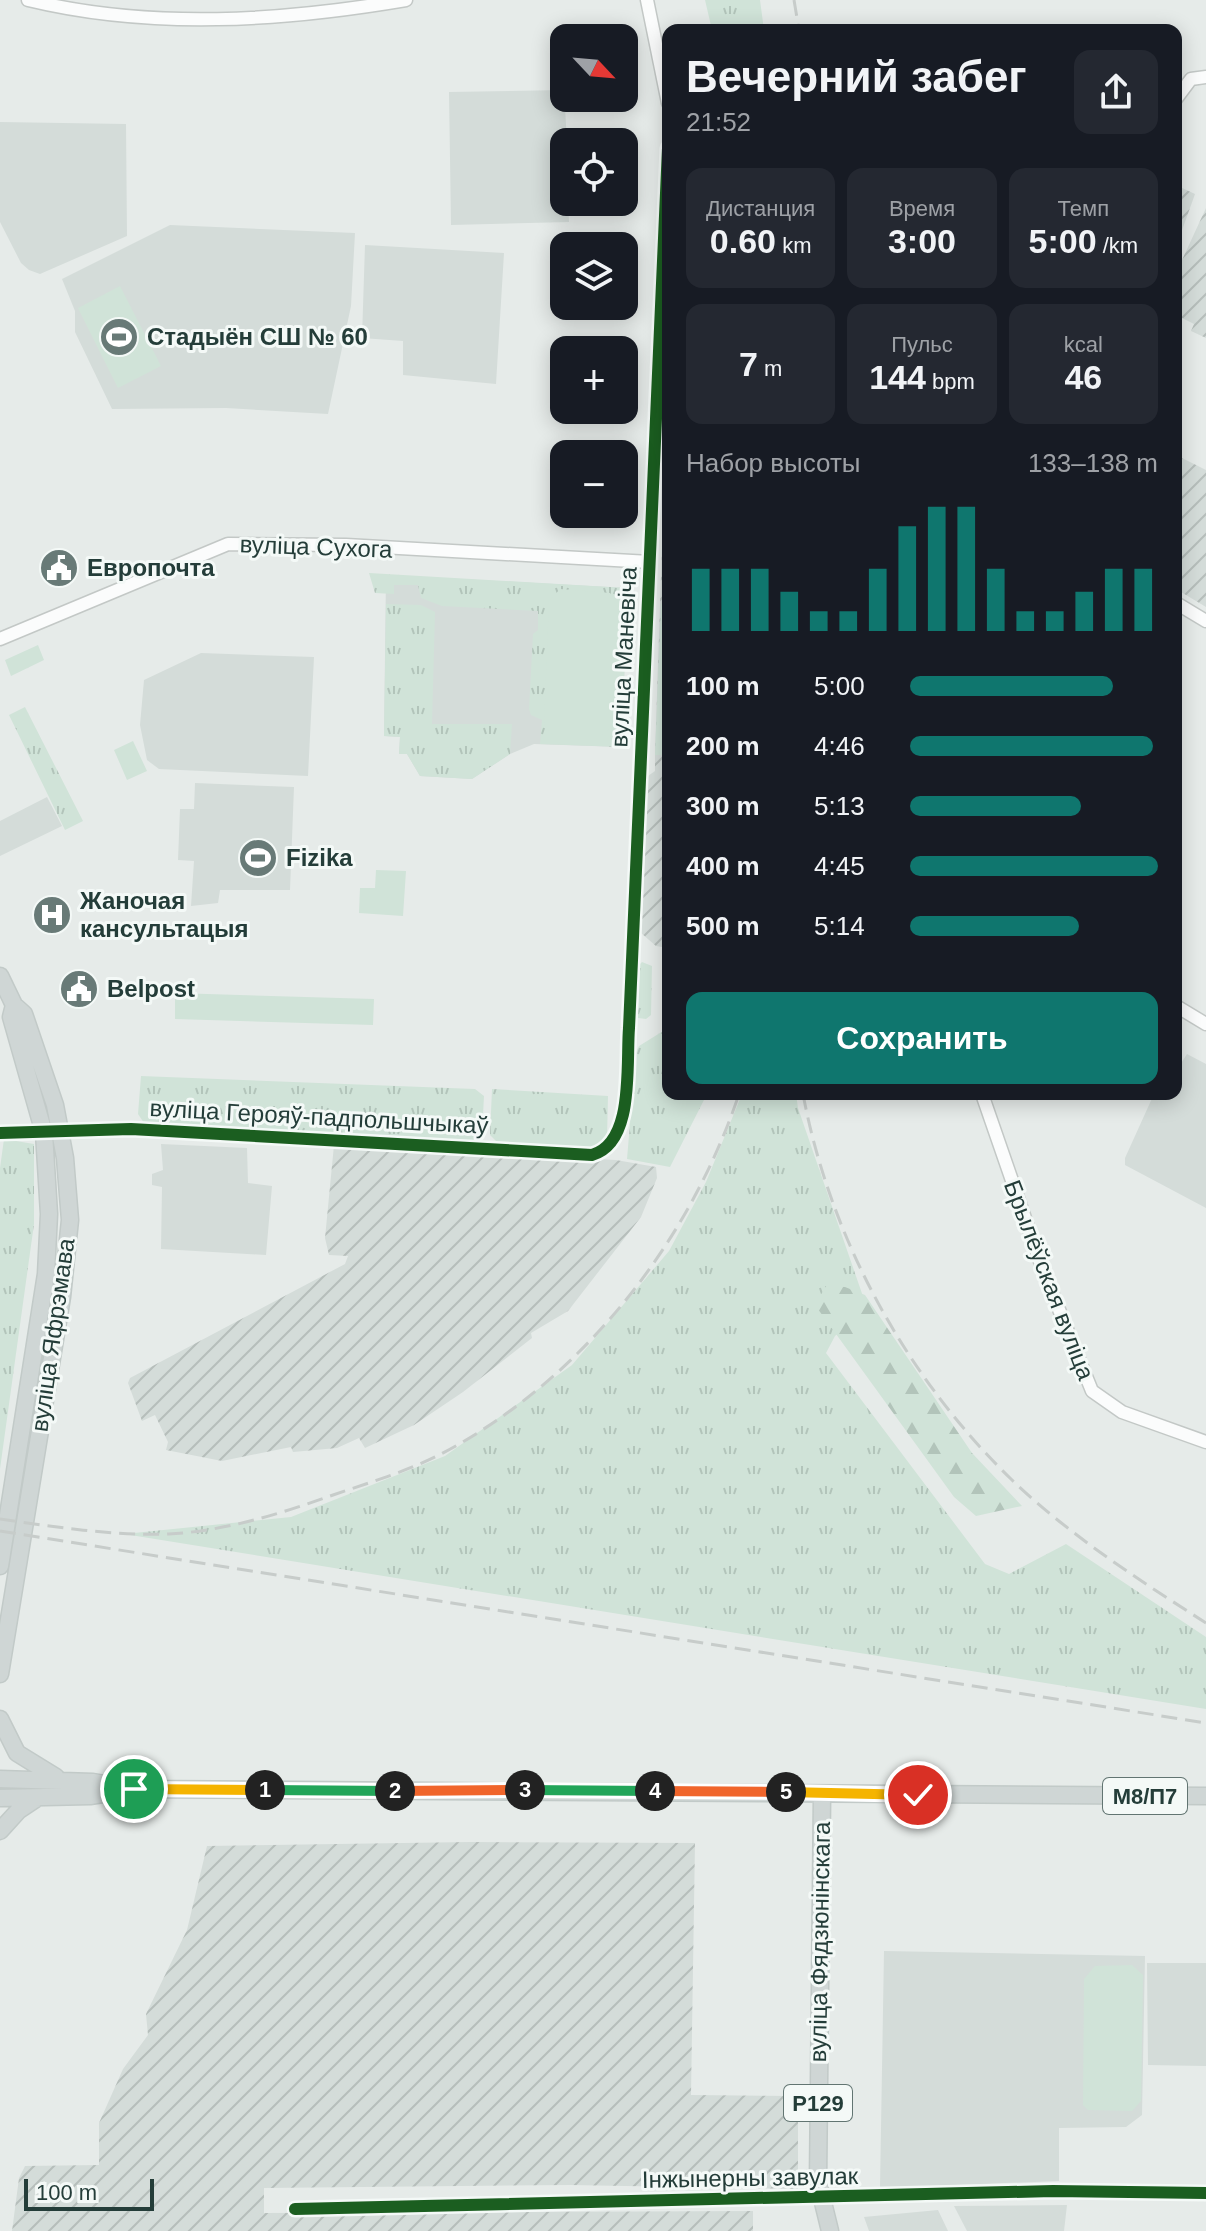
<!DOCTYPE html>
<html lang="ru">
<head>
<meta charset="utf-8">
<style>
  :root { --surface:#171b24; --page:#242831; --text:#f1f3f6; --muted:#9ea1a6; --accent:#0f766e }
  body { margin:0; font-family:Helvetica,sans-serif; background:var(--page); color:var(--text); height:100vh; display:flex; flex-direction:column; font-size:30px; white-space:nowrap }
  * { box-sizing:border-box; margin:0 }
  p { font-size:26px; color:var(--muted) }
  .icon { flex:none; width:44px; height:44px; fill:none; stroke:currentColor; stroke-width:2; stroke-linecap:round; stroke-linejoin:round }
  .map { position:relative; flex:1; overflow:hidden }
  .side { position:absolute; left:662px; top:24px; width:520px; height:1076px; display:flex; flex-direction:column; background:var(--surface); border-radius:16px; box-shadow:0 4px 20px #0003 }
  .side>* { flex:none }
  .needle { width:52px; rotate:116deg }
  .tools { position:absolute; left:550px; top:24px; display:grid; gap:16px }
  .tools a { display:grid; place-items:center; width:88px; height:88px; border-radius:16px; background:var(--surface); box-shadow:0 4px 20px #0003; font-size:40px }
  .scale { position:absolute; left:24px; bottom:20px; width:130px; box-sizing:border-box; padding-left:8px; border:4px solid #243d39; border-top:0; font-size:22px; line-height:28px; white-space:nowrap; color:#243d39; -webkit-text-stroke:6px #f4f9f7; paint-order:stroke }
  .pin { position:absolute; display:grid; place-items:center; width:68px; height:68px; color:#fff; margin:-34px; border:4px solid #fff; border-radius:50%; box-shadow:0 2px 8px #0007 }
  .km { position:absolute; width:40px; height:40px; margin:-20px; border-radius:50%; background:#222; color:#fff; font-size:22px; line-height:40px; text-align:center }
  .round { display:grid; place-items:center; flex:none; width:84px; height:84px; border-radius:16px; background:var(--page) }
  .summary { display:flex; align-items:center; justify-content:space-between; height:136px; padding:0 24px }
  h1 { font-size:44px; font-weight:700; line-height:60px }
  .metrics { display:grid; grid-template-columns:repeat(3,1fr); gap:12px; height:136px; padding:8px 24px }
  .metrics div { display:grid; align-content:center; border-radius:16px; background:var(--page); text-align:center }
  .metrics b { font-size:34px; font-weight:700 }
  .metrics small { font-size:22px; font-weight:400 }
  .metrics p { font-size:22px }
  .chart { height:224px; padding:16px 24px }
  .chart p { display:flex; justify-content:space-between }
  .chart svg { width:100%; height:144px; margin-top:8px; stroke:var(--accent); stroke-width:6 }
  .button { display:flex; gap:16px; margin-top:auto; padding:16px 24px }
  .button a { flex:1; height:92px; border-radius:16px; background:var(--accent); color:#fff; font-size:32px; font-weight:700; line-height:92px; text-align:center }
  ul { padding:0 24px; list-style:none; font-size:26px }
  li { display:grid; grid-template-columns:128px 96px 1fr; align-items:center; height:60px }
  li i { height:20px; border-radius:10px; background:var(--accent) }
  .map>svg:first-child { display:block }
  .built { fill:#d4dcd9 }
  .industrial { fill:url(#industrial-furrows) }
  .grass { fill:url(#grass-tufts) }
  .forest { fill:url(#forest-firs) }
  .green { fill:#d0e3d8 }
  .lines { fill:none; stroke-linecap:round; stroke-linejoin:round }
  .minor-casing { stroke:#c3c8c6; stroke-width:15 }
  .major-casing { stroke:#c2cac8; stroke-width:19 }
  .minor { stroke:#fbfcfc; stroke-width:12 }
  .major { stroke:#cfd6d5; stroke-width:16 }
  .rail { stroke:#c7ccca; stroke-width:3; stroke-dasharray:16 8; stroke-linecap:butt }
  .cycleway-casing { stroke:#f4f9f7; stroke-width:17 }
  .cycleway { stroke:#1b5e20; stroke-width:12 }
  .split-1-casing { stroke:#fff; stroke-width:16 }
  .split-2-casing { stroke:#fff; stroke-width:16 }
  .split-3-casing { stroke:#fff; stroke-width:16 }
  .split-4-casing { stroke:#fff; stroke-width:16 }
  .split-5-casing { stroke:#fff; stroke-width:16 }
  .split-6-casing { stroke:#fff; stroke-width:16 }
  .split-1 { stroke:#f5b400; stroke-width:10 }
  .split-2 { stroke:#22a559; stroke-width:10 }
  .split-3 { stroke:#f0652b; stroke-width:10 }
  .split-4 { stroke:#22a559; stroke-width:10 }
  .split-5 { stroke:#f0652b; stroke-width:10 }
  .split-6 { stroke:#f5b400; stroke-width:10 }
  .labels { text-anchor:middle; stroke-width:6; stroke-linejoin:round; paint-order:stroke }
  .shield { fill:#f4f9f7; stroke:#627572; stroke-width:2 }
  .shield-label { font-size:22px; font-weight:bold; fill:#243d39 }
  .poi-label { font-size:24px; font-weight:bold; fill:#243d39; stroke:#f4f9f7; text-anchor:start }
  .street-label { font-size:24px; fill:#243d39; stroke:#f4f9f7 }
</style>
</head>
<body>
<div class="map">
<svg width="1206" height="2231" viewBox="0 0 1206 2231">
  <defs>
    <pattern id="industrial-furrows" width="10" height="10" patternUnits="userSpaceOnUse" patternTransform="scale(2)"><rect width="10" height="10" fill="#d4dcd9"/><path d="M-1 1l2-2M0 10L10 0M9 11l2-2" fill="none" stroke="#b6bebb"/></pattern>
    <pattern id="grass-tufts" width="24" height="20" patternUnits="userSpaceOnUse" patternTransform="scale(2)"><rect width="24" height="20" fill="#d0e3d8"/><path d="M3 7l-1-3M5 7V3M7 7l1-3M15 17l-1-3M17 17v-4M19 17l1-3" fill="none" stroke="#b2c4ba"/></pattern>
    <pattern id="forest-firs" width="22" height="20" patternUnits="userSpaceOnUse" patternTransform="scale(2)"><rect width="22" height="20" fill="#d0e3d8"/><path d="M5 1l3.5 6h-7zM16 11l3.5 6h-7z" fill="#b2c4ba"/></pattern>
  </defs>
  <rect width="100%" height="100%" fill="#e6ebe9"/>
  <!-- built -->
  <path class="built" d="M564 90 567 142H564V202H568L569 222 451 225 449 92Z
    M0 122 126 124 127 236 40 274 29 270 21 263 0 222Z
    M170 225 355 233 351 306 328 414 226 408 112 409 75 332V311L62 279Z
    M365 245 504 253 496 384 403 375V341L362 338Z
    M386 575 627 588 622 747 534 744 510 754 472 779 420 776 407 754H399L400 737 384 736Z
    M201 653 314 657 308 776 159 769 147 760 140 725 144 680Z
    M195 783 294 787 290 890H220L218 903 191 906 194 861 178 860 180 809H194Z
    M47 797 62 826 0 856V821Z
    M1187 1054 1206 1064V1208L1125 1165V1158L1154 1094H1176V1071Z
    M161 1144 247 1148 248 1183 272 1186 266 1255 161 1249 162 1187 152 1185V1174L163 1170Z
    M884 1951 1145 1956 1142 2115 1126 2127 1059 2128V2181L880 2188Z
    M1147 1963H1206V2066L1148 2065Z
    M1067 2205 1064 2231H967L954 2206Z
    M938 2210 948 2231H869L864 2217Z"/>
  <!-- industrial -->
  <path class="industrial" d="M1176 180 1180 181V187L1195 194 1176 247Z
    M1206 208V338L1191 331 1194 324 1176 315V273Z
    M668 366V948L656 946 641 933 648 776 655 771V755Z
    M1182 458 1206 470V607L1176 589V470Z
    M334 1145 616 1160 656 1167 657 1178 641 1217 568 1311 531 1333 532 1338 463 1392 414 1425 365 1448 359 1438 337 1448 293 1452 291 1447 222 1461 166 1450 168 1442 155 1415 142 1421 128 1383 130 1378 345 1264 348 1256 329 1255 325 1238Z
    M470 1842 695 1843 691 2095 798 2096V2189L570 2185 264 2188V2213L753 2211V2231H12L19 2178 25 2166 99 2165V2123L123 2069 148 2035 146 2014 187 1930 207 1846Z"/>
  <!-- grass -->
  <path class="grass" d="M705 0H760L764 30H712Z
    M369 573 627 588 622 747 540 744 542 720 531 715 529 709 533 634 538 630V611L442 606 421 598 418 585H394V594L375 593Z
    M386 604 421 605 435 612 432 724H512L510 754 472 779 420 776 407 754H399L400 737 384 736Z
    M38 645 44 660 11 676 5 660Z
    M25 707 83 821 65 830 9 715Z
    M642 962 652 966 651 1015 646 1019 638 1018 635 1013 638 966Z
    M668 1028V1094H707L670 1167 627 1159 636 1052 639 1046Z
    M141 1076 475 1089 484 1096 482 1134 473 1142 144 1123 138 1114Z
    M492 1089 608 1096 607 1139 596 1148 498 1143 490 1135Z
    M742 1094H796L798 1108 867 1308 835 1336 826 1353 985 1564 1009 1574 1066 1544 1206 1637V1709L124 1534 291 1517 445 1456 572 1365 669 1251 706 1182Z
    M4 1139 34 1144V1224L0 1469V1168Z"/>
  <!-- forest -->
  <path class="forest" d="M661 604H668V755H655Z
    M826 1286 845 1287 865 1295 972 1453 1022 1506 976 1516 954 1497 815 1305Z"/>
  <!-- green -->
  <path class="green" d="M120 286 161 366 118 388 78 308Z
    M560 589 610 593 620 604 614 725 602 735H553L544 725 549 601Z
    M133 741 147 771 127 780 114 750Z
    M376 870 406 871 403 916 359 913 360 888H375Z
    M175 993 374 999 373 1025 175 1019Z
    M1132 1965 1143 1975 1141 2101 1132 2111 1088 2110 1083 2105 1084 1979 1095 1966Z"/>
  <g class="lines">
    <!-- minor casing -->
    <g class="minor-casing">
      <path id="minor" d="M28 0C152 30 282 21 406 0
        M647 0 668 103
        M1176 99 1191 79 1206 77
        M1176 603 1206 621
        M0 639 228 544 346 545 650 562
        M1176 1006 1206 1024
        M982 1094 1043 1270 1092 1391 1122 1412 1206 1442
        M0 1133 131 1129 592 1155C635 1143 626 1064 629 1028L668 148
        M295 2209 1053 2191 1206 2193"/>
    </g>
    <!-- major casing -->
    <g class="major-casing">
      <path id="major" d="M0 976 14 1005 24 1014 55 1105 65 1158 70 1220 62 1297 0 1674
        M0 1566 46 1274 49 1214 44 1133 11 1017 14 1005
        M0 1719 17 1753 56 1777
        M0 1779 93 1782 134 1789 1206 1796
        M822 1796 818 2182 830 2231
        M0 1798 90 1796 121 1791
        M0 1831 19 1810 37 1798"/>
    </g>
    <!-- minor -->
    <use href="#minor" class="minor"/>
    <!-- major -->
    <use href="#major" class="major"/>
    <!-- rail -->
    <path class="rail" d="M794 0 799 30
      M803 1094C830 1238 906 1377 1011 1479 1069 1535 1139 1580 1206 1623
      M0 1519C55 1527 113 1536 169 1534 225 1531 280 1514 333 1495 368 1483 408 1471 441 1454 582 1380 689 1243 739 1094
      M0 1531 1206 1723"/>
    <!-- cycleway casing -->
    <g class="cycleway-casing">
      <path id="cycleway" d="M0 1133 131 1129 592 1155C635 1143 626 1064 629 1028L668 148
        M295 2209 1053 2191 1206 2193"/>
    </g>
    <!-- cycleway -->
    <use href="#cycleway" class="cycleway"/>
  </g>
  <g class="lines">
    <!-- split-1 casing -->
    <g class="split-1-casing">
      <path id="split-1" d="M134 1789 265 1790"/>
    </g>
    <!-- split-2 casing -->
    <g class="split-2-casing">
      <path id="split-2" d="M265 1790 395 1791"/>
    </g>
    <!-- split-3 casing -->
    <g class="split-3-casing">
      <path id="split-3" d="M395 1791 525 1790"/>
    </g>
    <!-- split-4 casing -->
    <g class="split-4-casing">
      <path id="split-4" d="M525 1790 655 1791"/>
    </g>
    <!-- split-5 casing -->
    <g class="split-5-casing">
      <path id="split-5" d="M655 1791 786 1792"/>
    </g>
    <!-- split-6 casing -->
    <g class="split-6-casing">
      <path id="split-6" d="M786 1792 918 1795"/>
    </g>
    <!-- split-1 -->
    <use href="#split-1" class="split-1"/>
    <!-- split-2 -->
    <use href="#split-2" class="split-2"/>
    <!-- split-3 -->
    <use href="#split-3" class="split-3"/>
    <!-- split-4 -->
    <use href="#split-4" class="split-4"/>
    <!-- split-5 -->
    <use href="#split-5" class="split-5"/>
    <!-- split-6 -->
    <use href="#split-6" class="split-6"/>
  </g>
  <!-- icons -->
  <defs>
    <g id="stadium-disc" transform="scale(2)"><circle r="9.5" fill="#687a77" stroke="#f4f9f7"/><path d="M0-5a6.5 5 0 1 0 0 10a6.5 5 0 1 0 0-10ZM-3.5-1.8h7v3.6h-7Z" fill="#fff"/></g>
    <g id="civic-disc" transform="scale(2)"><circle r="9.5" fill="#687a77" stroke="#f4f9f7"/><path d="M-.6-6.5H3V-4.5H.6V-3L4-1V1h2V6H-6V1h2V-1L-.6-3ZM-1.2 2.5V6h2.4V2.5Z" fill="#fff"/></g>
    <g id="hospital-disc" transform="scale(2)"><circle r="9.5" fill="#687a77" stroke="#f4f9f7"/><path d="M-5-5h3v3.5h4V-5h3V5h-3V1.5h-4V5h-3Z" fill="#fff"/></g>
  </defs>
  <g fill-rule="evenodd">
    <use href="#stadium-disc" x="119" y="337"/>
    <use href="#civic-disc" x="59" y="568"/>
    <use href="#stadium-disc" x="258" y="858"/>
    <use href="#hospital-disc" x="52" y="915"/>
    <use href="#civic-disc" x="79" y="989"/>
  </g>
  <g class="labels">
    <!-- shield labels -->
    <g class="shield">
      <rect x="1103" y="1778" width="84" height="36" rx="6"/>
      <rect x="784" y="2085" width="68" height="36" rx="6"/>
    </g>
    <g class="shield-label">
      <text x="1145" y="1804">М8/П7</text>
      <text x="818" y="2111">Р129</text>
    </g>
    <!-- poi labels -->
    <g class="poi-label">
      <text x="147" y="345">Стадыён СШ № 60</text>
      <text x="87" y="576">Европочта</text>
      <text x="286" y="866">Fizika</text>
      <text x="80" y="909">Жаночая<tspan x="80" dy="28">кансультацыя</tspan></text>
      <text x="107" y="997">Belpost</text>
    </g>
    <!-- street labels -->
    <g class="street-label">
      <text transform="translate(316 547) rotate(2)" y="8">вуліца Сухога</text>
      <text transform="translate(624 657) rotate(-87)" y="8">вуліца Маневіча</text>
      <text transform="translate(319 1117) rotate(3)" y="8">вуліца Герояў-падпольшчыкаў</text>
      <text transform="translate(1049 1280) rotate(69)" y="8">Брылёўская вуліца</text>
      <text transform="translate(53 1335) rotate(-82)" y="8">вуліца Яфрэмава</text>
      <text transform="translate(820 1942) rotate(-89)" y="8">вуліца Фядзюнінскага</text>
      <text transform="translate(750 2178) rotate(-1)" y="8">Інжынерны завулак</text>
    </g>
  </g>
</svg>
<div class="tools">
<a><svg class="needle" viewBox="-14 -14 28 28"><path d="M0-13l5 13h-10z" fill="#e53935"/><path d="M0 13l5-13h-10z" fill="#9ea1a6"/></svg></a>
<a><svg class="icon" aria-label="locate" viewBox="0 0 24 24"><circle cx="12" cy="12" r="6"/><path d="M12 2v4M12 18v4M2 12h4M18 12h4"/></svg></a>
<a><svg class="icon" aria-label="layers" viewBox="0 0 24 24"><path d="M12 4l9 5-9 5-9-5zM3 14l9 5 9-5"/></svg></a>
<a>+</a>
<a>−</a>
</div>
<div class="scale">100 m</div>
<div class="pin" style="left:134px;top:1789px;background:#1e9e55"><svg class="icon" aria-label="arrive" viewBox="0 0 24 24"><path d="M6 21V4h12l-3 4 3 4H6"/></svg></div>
<div class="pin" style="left:918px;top:1795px;background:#d93025"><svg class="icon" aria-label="check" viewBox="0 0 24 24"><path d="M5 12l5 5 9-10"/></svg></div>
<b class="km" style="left:265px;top:1790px">1</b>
<b class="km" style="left:395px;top:1791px">2</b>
<b class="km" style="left:525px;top:1790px">3</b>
<b class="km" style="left:655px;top:1791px">4</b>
<b class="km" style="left:786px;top:1792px">5</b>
<section class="side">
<div class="summary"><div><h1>Вечерний забег</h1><p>21:52</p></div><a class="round"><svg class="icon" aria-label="share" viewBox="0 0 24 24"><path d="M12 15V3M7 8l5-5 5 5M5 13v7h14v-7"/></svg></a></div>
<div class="metrics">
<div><p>Дистанция</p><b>0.60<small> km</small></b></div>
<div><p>Время</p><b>3:00</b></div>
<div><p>Темп</p><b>5:00<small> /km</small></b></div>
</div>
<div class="metrics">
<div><b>7<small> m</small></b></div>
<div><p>Пульс</p><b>144<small> bpm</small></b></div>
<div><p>kcal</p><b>46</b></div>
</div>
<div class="chart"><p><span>Набор высоты</span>133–138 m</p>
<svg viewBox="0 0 160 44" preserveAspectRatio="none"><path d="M5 44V25M15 44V25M25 44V25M35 44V32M45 44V38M55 44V38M65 44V25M75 44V12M85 44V6M95 44V6M105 44V25M115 44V38M125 44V38M135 44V32M145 44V25M155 44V25"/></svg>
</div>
<ul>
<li><b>100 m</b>5:00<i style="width:82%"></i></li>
<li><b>200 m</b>4:46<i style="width:98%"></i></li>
<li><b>300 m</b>5:13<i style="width:69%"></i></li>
<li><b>400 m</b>4:45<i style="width:100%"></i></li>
<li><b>500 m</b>5:14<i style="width:68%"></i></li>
</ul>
<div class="button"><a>Сохранить</a></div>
</section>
</div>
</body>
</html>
